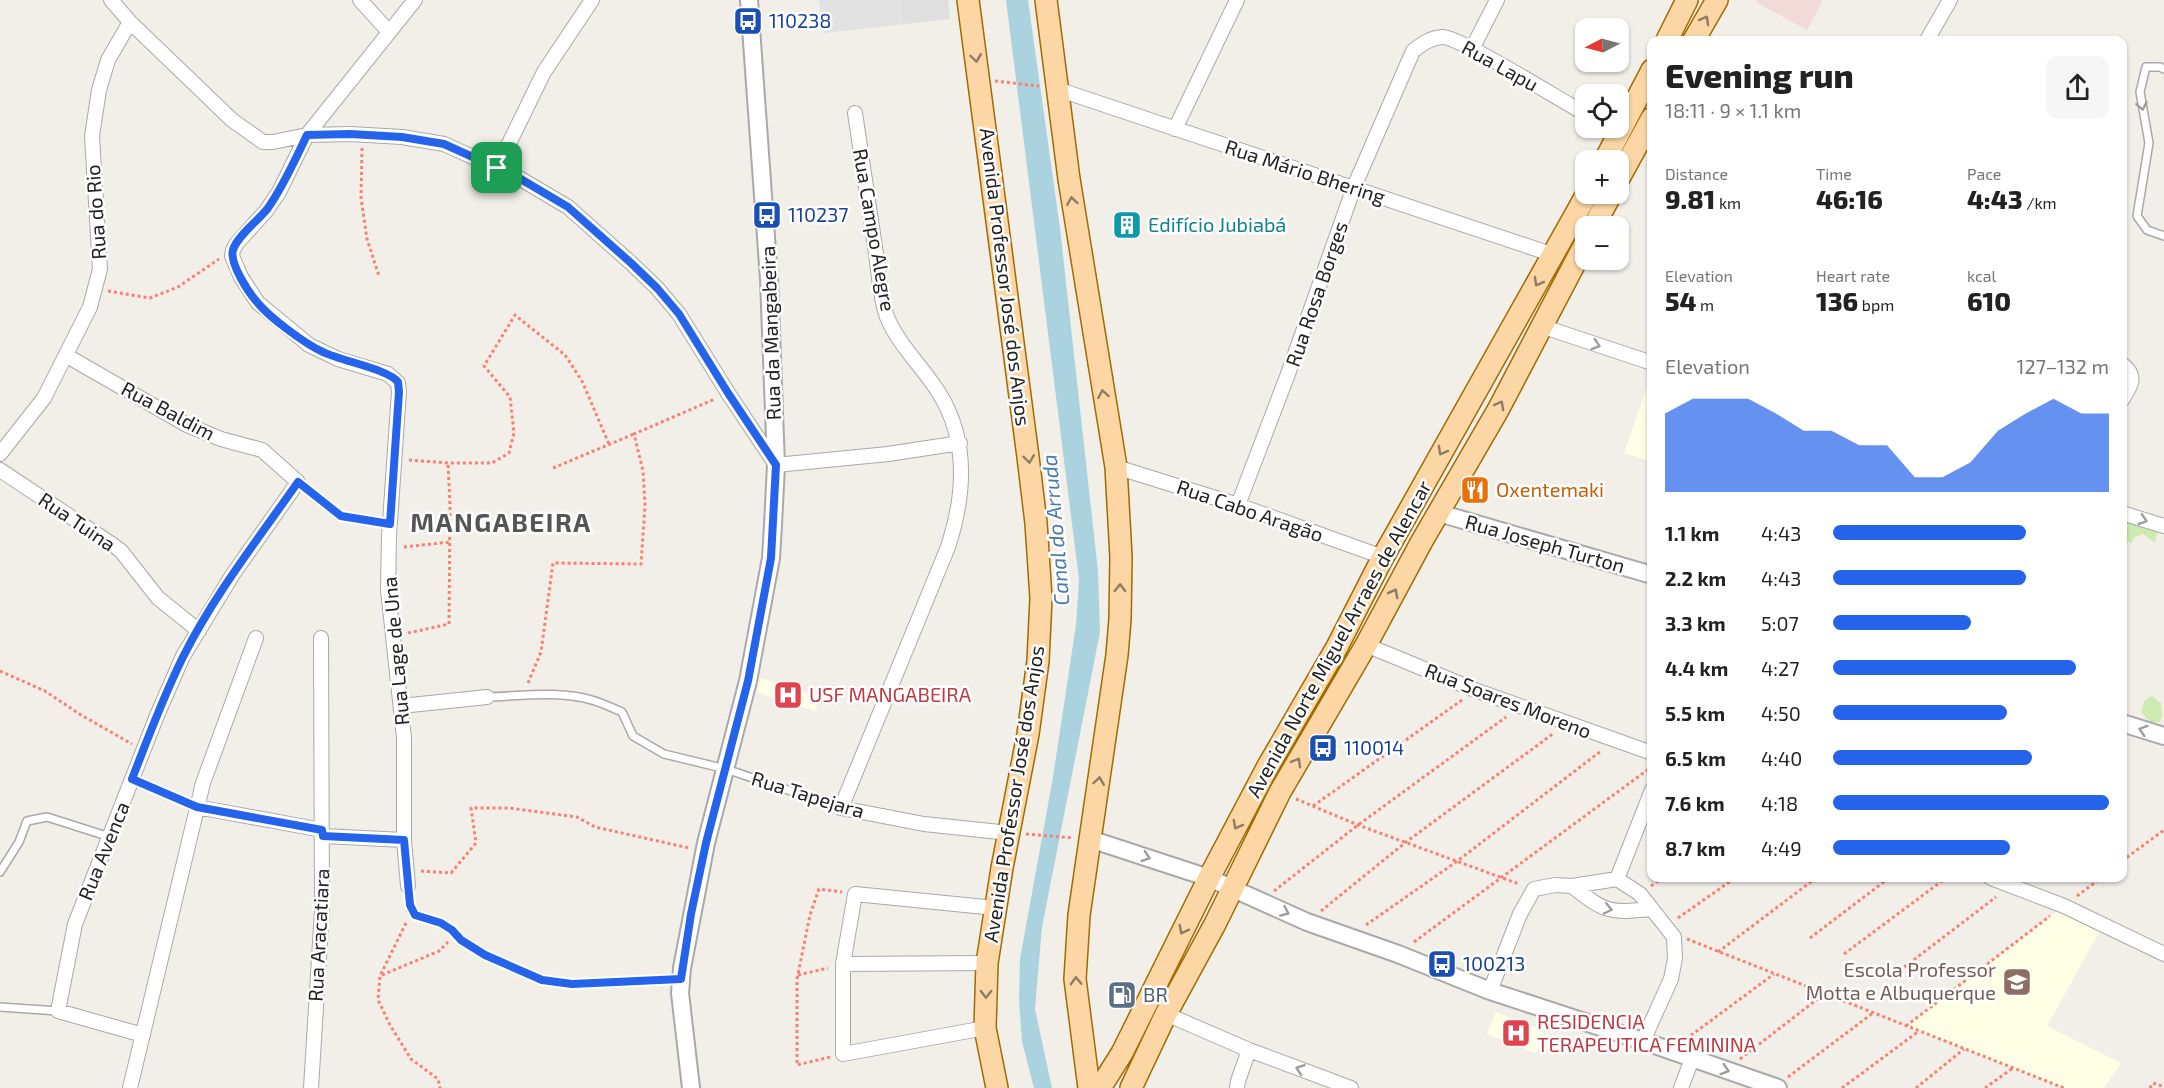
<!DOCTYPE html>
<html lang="en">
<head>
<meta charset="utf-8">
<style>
  :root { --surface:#fff; --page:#f6f6f6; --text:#222; --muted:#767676; --accent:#2563eb }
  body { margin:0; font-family:"Exo 2",sans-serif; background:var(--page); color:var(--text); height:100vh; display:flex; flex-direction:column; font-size:22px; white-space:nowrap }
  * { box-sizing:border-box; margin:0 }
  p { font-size:20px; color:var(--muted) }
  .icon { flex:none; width:33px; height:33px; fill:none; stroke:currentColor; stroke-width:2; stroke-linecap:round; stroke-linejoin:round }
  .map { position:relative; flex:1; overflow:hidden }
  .details { position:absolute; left:1647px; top:36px; width:480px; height:846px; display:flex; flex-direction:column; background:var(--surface); border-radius:12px; box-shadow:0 2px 4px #0004 }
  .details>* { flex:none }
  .needle { width:39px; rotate:264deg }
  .fabs { position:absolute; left:1575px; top:18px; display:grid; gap:12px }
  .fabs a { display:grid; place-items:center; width:54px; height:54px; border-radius:12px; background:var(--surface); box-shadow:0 2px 4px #0004; font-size:30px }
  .pin { position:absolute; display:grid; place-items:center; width:51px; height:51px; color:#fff; margin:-26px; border-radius:12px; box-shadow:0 3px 9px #0006 }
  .round { display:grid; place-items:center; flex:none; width:63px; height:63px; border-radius:12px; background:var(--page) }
  .overview { display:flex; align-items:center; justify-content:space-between; height:102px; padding:0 18px }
  h1 { font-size:33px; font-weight:800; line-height:45px }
  .stats { display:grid; grid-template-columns:repeat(3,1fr); gap:9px; height:102px; padding:6px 18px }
  .stats div { display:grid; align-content:center }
  .stats b { font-size:26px; font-weight:800 }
  .stats small { font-size:16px; font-weight:400 }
  .stats p { font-size:16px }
  .chart { height:168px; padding:12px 18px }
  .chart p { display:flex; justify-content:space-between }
  .chart svg { width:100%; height:108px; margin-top:6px; fill:var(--accent); opacity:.7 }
  ul { padding:0 18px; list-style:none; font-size:20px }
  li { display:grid; grid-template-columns:96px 72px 1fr; align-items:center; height:45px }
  li i { height:15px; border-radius:8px; background:var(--accent) }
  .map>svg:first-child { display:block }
  .residential { fill:#e0dfdf }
  .commercial { fill:#f2dad9 }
  .education { fill:#ffffe5 }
  .grass { fill:#cdebb0 }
  .parking { fill:#e2e2e2 }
  .water { fill:#aad3df }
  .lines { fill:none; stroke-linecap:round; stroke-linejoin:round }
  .service-casing { stroke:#a9a9a9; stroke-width:10 }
  .minor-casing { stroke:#a9a9a9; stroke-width:16 }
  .tertiary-casing { stroke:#a9a9a9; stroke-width:20 }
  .primary-casing { stroke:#a06b00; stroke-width:24 }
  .path { stroke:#fa8072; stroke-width:3; stroke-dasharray:3 3; stroke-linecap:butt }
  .service { stroke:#fff; stroke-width:7 }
  .minor { stroke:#fff; stroke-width:14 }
  .tertiary { stroke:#fff; stroke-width:16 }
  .primary { stroke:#fcd6a4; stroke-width:21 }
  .oneway { stroke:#8f7c63 }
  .oneway2 { stroke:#9c9c9c }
  .route-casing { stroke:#fff; stroke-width:12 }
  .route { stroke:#2563eb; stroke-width:8 }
  .labels { text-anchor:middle; stroke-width:5; stroke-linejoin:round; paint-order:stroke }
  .transit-label { font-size:20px; fill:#164399; stroke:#fff; text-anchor:start }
  .street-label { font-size:20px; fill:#222; stroke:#fff }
  .culture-label { font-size:20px; fill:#0d838f; stroke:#fff; text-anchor:start }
  .food-label { font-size:20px; fill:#c56008; stroke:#fff; text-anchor:start }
  .health-label { font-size:20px; fill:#be3a42; stroke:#fff; text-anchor:start }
  .education-label { font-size:20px; fill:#785e54; stroke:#fff; text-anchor:end }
  .service-label { font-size:20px; fill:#4e5e75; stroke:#fff; text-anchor:start }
  .water-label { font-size:21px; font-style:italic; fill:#4a7aab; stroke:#fff }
  .district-label { font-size:26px; font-weight:bold; letter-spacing:1.5px; fill:#555; stroke:#fff }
</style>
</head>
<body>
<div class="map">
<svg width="2164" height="1088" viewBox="0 0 2164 1088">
  <rect width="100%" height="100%" fill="#f2efe9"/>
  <!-- residential -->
  <path class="residential" d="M819 0H948L950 19 823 33Z"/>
  <!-- commercial -->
  <path class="commercial" d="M1757 0H1823L1807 30 1756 2Z"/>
  <!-- education -->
  <path class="education" d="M1650 378H1652V454L1649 461 1624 453Z
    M761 678 819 697 815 711 757 692Z
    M2064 906 2103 925 2047 1026 2121 1063 2104 1088H2064L1906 1026Z
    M1496 1012 1544 1031 1536 1053 1487 1034Z"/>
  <!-- grass -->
  <path class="grass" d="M2122 518 2158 527 2155 543 2143 534 2135 537 2131 543 2123 540Z
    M2152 696 2161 703 2162 715 2160 722H2150L2141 712 2145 700Z"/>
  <!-- parking -->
  <path class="parking" d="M819 0H901L903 24 823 33Z"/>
  <!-- water -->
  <path class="water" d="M1006 0H1028L1060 228 1098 571 1100 632 1042 927 1035 1009 1052 1088H1034L1022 1042 1019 1001 1020 959 1053 777 1076 625 1079 579Z"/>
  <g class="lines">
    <!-- service casing -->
    <g class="service-casing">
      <path id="service" d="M2164 69 2160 67H2146L2140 92 2149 143 2137 216 2147 230 2164 236
        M487 697C522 696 561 690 595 701 604 704 613 708 622 712L633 736 664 754 726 769 841 808
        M0 872 19 842 27 821 47 817 110 837
        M408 886 411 910 415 915 441 923 452 930 461 940 485 955 542 980 572 984 681 979
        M0 1007 58 1011"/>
    </g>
    <!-- minor casing -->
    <g class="minor-casing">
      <path id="minor" d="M111 0 130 22 232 120 263 142H273L307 135 350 134 402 137 444 144 519 178 568 207 631 263 657 288 679 314 728 393 776 465 888 454 960 443
        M360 0 389 32
        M1927 40 1950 0
        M1472 49 1497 0
        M1057 89 1554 255
        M855 113C862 160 869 207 876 254 879 274 880 298 887 317 899 346 923 367 939 393 969 441 965 495 948 547L841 808 924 824 1009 833
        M1175 129 1237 0
        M497 168 544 72 592 0
        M1541 326 1652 363
        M67 356 187 425 221 439 262 450 298 482 233 574 183 656 158 713 75 924 58 1011 143 1035
        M2122 364C2138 376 2131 386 2122 400
        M0 454 44 398 90 307 100 269 92 136 99 90 108 60 130 22
        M1116 467 1238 505 1383 557
        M0 470 113 545 121 551 158 598 199 631
        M1238 505 1288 374 1354 187 1413 51C1422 44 1430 38 1442 37 1459 36 1563 102 1586 114
        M2122 513 2164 526
        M1366 645 1475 690 1652 753
        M401 706 487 697
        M197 807 322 830
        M323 836 404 840
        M1991 878 2064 906 2164 954
        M1617 879 1652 790
        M408 886 404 840V738L388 590 389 536 399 392 398 383 388 374 338 359 309 345 258 303 241 277 232 256 233 250 237 243 266 211 279 192 307 135 415 0
        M1572 886C1606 913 1609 913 1652 909
        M843 964 987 963
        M1490 991 1520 914 1534 889 1555 885 1572 886 1617 879 1640 894 1674 937 1675 958 1671 979 1643 1041
        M1166 1014 1249 1050 1351 1088
        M985 1028 843 1054V964L855 894 995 908
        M130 1088 203 783 256 638
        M311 1088 322 910 321 638
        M1237 1088 1238 1081 1249 1050
        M1681 1088 1692 1059"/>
    </g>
    <!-- tertiary casing -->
    <g class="tertiary-casing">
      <path id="tertiary" d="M1439 513 1652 575
        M2122 723 2164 736
        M1090 839 1209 878 1307 922 1398 954 1490 991 1643 1041 1778 1088
        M691 1088 680 993 682 968 706 843 748 681 771 558 773 525 776 465 769 279 749 0"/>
    </g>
    <!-- primary casing -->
    <g class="primary-casing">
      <path id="primary" d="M968 0 1028 457 1036 523 1041 598 1038 661 1028 734 1002 868 987 963 985 1028 997 1088
        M1046 0 1069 179 1116 467 1121 557 1120 619 1117 655 1079 915 1075 979 1089 1088
        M1667 40 1687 0
        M1694 40 1717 0
        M1605 160 1652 70
        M1618 180 1652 118
        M1594 226 1611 194
        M1100 1088 1122 1053 1209 878 1268 766 1337 647 1383 557 1587 194
        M1131 1088 1166 1014 1215 924 1280 792 1366 645 1422 541 1498 410 1586 242"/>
    </g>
    <!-- path -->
    <path class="path" d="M995 81 1039 86
      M362 148 361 198 367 239 379 276
      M108 291 150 298 178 287 219 259
      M409 460 448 463H492L509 453 514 433 510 397 484 366 515 315 565 355 582 381 609 444
      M553 468 634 434
      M309 491 341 516 377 522
      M404 547 450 542
      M408 633 449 624 450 506 448 463
      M0 671 45 691 81 715 132 744
      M528 683 541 652 553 563 641 564 645 506 643 471 634 434 715 399
      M144 784 184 802
      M1296 799 1358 825 1519 884
      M1313 806 1462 700
      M1026 834 1073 838
      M2122 861 2164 830
      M421 871 451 873 476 843 471 808H509L577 817 595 827 689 848
      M1651 886 1662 878
      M1274 891 1358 825 1506 717
      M2077 896 2101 878
      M1321 911 1406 842 1554 733
      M1678 918 1735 878
      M406 923 380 976 378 1000 390 1025 411 1059 438 1079 440 1088
      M1366 925 1456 862 1601 751
      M1810 938 1889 878
      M1687 939 2064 1088
      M1414 942 1650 768
      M1718 952 1816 878
      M1844 954 1946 878
      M382 975 439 951 448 942
      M798 975 828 968
      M1890 978 1996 897
      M1906 1026 2050 916
      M1686 1039 1774 974
      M830 1057 797 1065V979L810 915 819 889 842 892
      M1740 1059 1824 994
      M1788 1077 1873 1013
      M1842 1088 1919 1031
      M1916 1088 1964 1049
      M1985 1088 2013 1068
      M2150 1088 2153 1083 2162 1086 2164 1085"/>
    <!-- service -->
    <use href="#service" class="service"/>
    <!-- minor -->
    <use href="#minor" class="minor"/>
    <!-- tertiary -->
    <use href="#tertiary" class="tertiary"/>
    <!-- primary -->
    <use href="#primary" class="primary"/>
  </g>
  <!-- one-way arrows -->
  <defs><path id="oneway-chevron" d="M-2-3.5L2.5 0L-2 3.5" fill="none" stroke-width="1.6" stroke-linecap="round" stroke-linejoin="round" transform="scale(1.5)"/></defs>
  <g class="oneway">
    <use href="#oneway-chevron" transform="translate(1705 20) rotate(-61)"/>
    <use href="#oneway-chevron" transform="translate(976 58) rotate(82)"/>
    <use href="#oneway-chevron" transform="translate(1072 201) rotate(-99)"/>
    <use href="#oneway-chevron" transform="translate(1538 282) rotate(119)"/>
    <use href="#oneway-chevron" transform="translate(1103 394) rotate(-100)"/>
    <use href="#oneway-chevron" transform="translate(1500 405) rotate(-62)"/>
    <use href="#oneway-chevron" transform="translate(1442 451) rotate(119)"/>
    <use href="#oneway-chevron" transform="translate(1029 459) rotate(83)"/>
    <use href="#oneway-chevron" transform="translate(1120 588) rotate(-89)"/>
    <use href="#oneway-chevron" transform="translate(1394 593) rotate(-62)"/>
    <use href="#oneway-chevron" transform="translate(1297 762) rotate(-60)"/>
    <use href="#oneway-chevron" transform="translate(1099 781) rotate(-82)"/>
    <use href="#oneway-chevron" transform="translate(1237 825) rotate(118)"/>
    <use href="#oneway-chevron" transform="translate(1183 930) rotate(117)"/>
    <use href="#oneway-chevron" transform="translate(1076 981) rotate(-92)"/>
    <use href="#oneway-chevron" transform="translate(986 994) rotate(91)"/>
  </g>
  <g class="oneway2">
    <use href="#oneway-chevron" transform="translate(2142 106) rotate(79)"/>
    <use href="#oneway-chevron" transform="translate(1596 345) rotate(18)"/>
    <use href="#oneway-chevron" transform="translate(2143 520) rotate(18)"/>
    <use href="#oneway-chevron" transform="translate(2143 730) rotate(-162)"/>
    <use href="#oneway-chevron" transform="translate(1146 857) rotate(18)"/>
    <use href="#oneway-chevron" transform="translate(1608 909) rotate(12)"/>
    <use href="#oneway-chevron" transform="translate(1285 912) rotate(24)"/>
    <use href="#oneway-chevron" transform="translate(1300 1069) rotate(-160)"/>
    <use href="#oneway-chevron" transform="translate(1725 1070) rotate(18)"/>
  </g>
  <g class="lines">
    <!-- route casing -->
    <g class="route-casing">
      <path id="route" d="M350 134 402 137 444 144 519 178 568 207 631 263 657 288 679 314 728 393 776 465 771 558 748 681 706 843 691 914 681 979 572 984 542 980 485 955 461 940 452 930 441 923 415 915 410 905 404 840 323 836 322 830 197 807 132 779C148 738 163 697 183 657 214 595 258 539 298 482L341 516 390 524 399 392 398 382C388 369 341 361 323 352 305 344 269 317 257 302 249 293 229 263 233 250 237 236 259 220 268 208 284 185 295 160 307 135Z"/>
    </g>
    <!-- route -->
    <use href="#route" class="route"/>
  </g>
  <!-- icons -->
  <defs>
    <g id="bus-square" transform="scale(1.5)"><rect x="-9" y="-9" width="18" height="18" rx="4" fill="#1a4fb4" stroke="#fff"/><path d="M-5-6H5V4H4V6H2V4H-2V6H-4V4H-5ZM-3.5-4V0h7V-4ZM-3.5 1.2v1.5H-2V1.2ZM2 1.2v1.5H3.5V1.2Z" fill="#fff"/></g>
    <g id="building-square" transform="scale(1.5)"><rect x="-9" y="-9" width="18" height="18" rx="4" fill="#0f9aa8" stroke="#fff"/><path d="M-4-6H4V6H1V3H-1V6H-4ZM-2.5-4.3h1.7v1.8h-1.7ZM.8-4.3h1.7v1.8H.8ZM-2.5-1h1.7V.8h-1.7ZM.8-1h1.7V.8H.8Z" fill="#fff"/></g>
    <g id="restaurant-square" transform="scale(1.5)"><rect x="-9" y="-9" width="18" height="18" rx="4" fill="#e8710a" stroke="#fff"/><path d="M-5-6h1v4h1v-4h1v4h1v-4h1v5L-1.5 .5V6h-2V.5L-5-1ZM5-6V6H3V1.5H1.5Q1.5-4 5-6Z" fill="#fff"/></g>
    <g id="hospital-square" transform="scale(1.5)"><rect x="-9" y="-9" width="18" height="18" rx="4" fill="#e0444e" stroke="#fff"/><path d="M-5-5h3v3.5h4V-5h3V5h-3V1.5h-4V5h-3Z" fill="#fff"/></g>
    <g id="school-square" transform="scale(1.5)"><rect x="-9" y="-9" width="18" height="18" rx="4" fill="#8d6e63" stroke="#fff"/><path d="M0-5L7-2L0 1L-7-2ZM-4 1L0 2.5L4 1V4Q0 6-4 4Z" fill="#fff"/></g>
    <g id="fuel-square" transform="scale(1.5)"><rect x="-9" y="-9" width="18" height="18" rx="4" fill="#5c6f8a" stroke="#fff"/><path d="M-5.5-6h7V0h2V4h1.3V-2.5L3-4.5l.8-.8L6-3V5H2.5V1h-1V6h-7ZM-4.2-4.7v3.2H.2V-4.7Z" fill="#fff"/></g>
  </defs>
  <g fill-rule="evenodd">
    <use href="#bus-square" x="748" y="21"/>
    <use href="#bus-square" x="767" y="215"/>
    <use href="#building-square" x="1127" y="225"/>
    <use href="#restaurant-square" x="1475" y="490"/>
    <use href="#hospital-square" x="788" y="695"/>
    <use href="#bus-square" x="1323" y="748"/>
    <use href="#bus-square" x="1442" y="964"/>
    <use href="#school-square" x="2017" y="982"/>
    <use href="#fuel-square" x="1122" y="995"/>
    <use href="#hospital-square" x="1516" y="1033"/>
  </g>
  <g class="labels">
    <!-- transit labels -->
    <g class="transit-label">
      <text x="769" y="28">110238</text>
      <text x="788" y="222">110237</text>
      <text x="1344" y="755">110014</text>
      <text x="1463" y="971">100213</text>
    </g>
    <!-- street labels -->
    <g class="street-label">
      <text transform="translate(1500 66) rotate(29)" y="7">Rua Lapu</text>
      <text transform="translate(1305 172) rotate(18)" y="7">Rua Mário Bhering</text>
      <text transform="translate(96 212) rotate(-94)" y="7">Rua do Rio</text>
      <text transform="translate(874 230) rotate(80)" y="7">Rua Campo Alegre</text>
      <text transform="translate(1005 277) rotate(83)" y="7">Avenida Professor José dos Anjos</text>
      <text transform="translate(1317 294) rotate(-71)" y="7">Rua Rosa Borges</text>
      <text transform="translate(771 333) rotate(-92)" y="7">Rua da Mangabeira</text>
      <text transform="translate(168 411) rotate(28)" y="7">Rua Baldim</text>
      <text transform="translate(1250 511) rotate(19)" y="7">Rua Cabo Aragão</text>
      <text transform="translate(77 522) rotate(34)" y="7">Rua Tuina</text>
      <text transform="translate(1545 544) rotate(16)" y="7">Rua Joseph Turton</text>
      <text transform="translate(1339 639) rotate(-61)" y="7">Avenida Norte Miguel Arraes de Alencar</text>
      <text transform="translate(396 651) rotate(-95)" y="7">Rua Lage de Una</text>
      <text transform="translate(1508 701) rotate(21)" y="7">Rua Soares Moreno</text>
      <text transform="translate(1014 794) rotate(-81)" y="7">Avenida Professor José dos Anjos</text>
      <text transform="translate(808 795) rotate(17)" y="7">Rua Tapejara</text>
      <text transform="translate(104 851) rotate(-68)" y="7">Rua Avenca</text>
      <text transform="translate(319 935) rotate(-87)" y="7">Rua Aracatiara</text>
    </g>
    <!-- culture labels -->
    <g class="culture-label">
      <text x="1148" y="232">Edifício Jubiabá</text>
    </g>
    <!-- food labels -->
    <g class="food-label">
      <text x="1496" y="497">Oxentemaki</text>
    </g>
    <!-- health labels -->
    <g class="health-label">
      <text x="809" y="702">USF MANGABEIRA</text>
      <text x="1537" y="1029">RESIDENCIA<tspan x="1537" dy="23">TERAPEUTICA FEMININA</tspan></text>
    </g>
    <!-- education labels -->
    <g class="education-label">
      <text x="1996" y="977">Escola Professor<tspan x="1996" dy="23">Motta e Albuquerque</tspan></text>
    </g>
    <!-- service labels -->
    <g class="service-label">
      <text x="1143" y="1002">BR</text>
    </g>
    <!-- water labels -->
    <g class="water-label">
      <text transform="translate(1056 530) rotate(-95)" y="7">Canal do Arruda</text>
    </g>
    <!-- district labels -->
    <g class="district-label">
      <text x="501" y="532">MANGABEIRA</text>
    </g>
  </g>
</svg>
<div class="fabs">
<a><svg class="needle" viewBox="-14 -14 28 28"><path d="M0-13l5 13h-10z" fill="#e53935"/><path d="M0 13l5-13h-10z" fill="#767676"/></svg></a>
<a><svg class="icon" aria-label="locate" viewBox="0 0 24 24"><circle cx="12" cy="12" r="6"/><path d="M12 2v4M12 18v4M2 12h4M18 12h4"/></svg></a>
<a>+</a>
<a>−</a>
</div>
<div class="pin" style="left:497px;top:168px;background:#1e9e55"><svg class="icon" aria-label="arrive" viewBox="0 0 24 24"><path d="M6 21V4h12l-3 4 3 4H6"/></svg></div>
<section class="details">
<div class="overview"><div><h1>Evening run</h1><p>18:11 · 9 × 1.1 km</p></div><a class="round"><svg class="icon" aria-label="share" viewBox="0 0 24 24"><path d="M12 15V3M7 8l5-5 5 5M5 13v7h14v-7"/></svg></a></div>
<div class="stats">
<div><p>Distance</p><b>9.81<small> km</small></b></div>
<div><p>Time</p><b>46:16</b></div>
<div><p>Pace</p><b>4:43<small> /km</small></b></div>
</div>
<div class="stats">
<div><p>Elevation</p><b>54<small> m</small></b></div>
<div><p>Heart rate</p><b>136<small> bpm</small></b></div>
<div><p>kcal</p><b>610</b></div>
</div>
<div class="chart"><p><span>Elevation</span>127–132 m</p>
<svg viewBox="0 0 160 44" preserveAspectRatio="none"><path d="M0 44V12L10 6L20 6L30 6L40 12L50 19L60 19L70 25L80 25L90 38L100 38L110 32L120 19L130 12L140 6L150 12L160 12V44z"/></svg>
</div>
<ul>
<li><b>1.1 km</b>4:43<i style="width:70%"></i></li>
<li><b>2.2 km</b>4:43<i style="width:70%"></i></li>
<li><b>3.3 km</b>5:07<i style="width:50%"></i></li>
<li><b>4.4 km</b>4:27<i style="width:88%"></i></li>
<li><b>5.5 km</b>4:50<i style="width:63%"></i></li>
<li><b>6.5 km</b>4:40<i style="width:72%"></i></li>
<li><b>7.6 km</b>4:18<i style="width:100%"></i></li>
<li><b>8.7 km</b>4:49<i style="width:64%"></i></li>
</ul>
</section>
</div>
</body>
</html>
